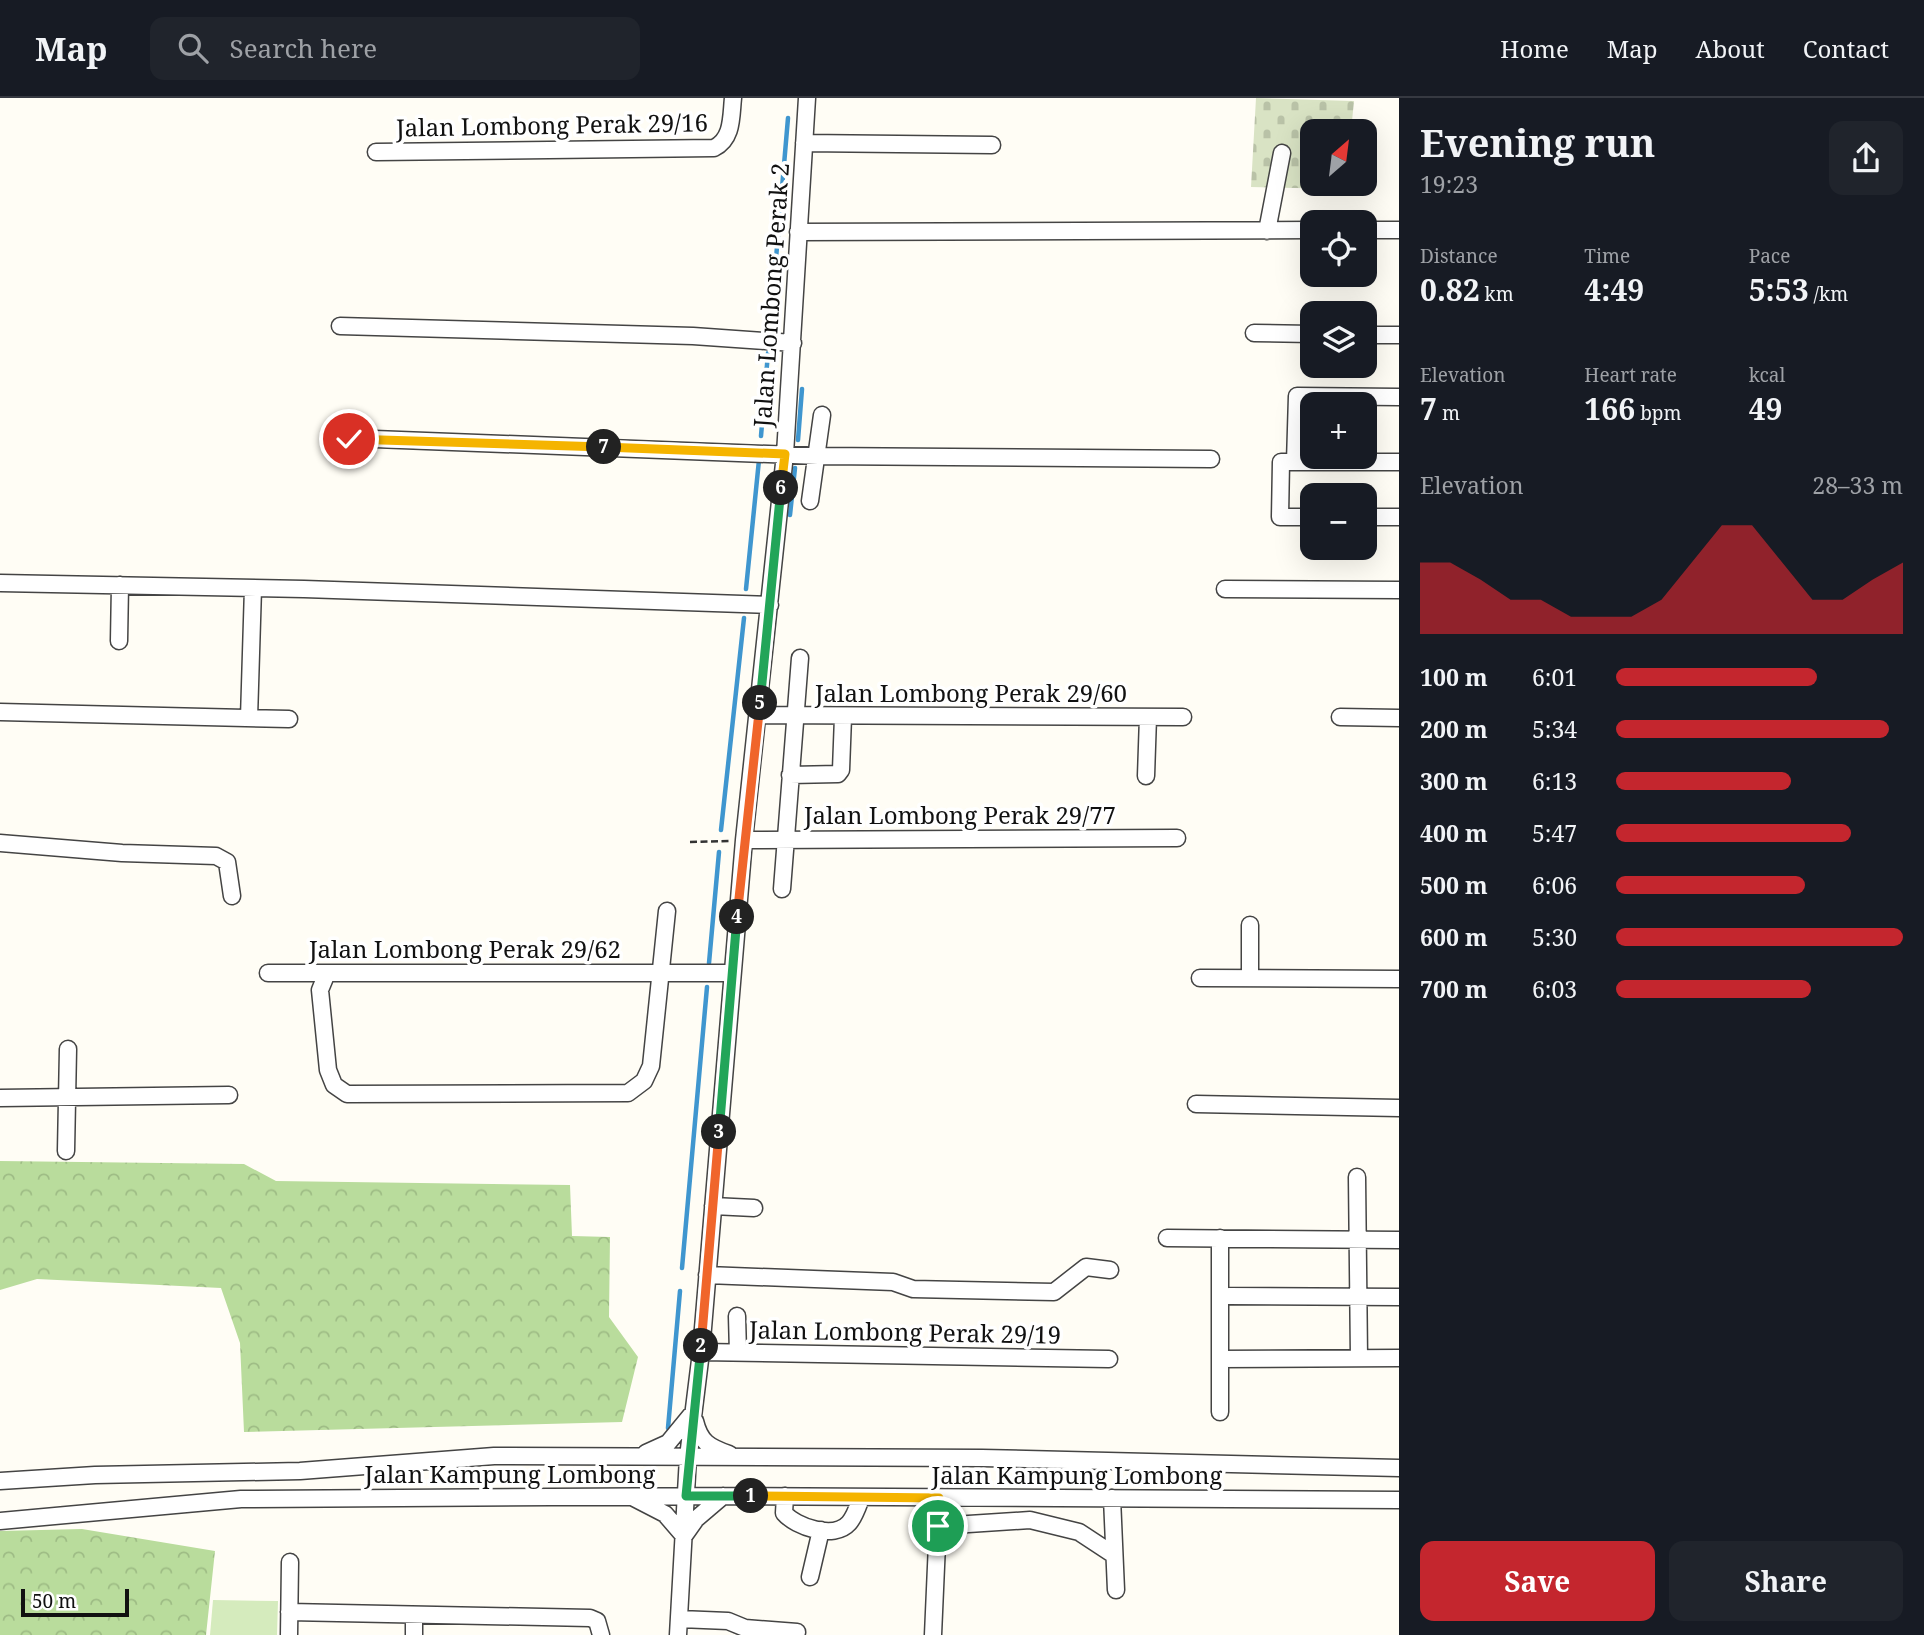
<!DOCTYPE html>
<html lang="en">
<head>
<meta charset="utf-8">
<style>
  :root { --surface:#171b24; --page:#20242c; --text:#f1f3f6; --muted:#9ea1a6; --line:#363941; --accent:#c4262e }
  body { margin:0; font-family:"Noto Serif",serif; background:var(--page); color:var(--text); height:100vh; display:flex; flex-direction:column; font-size:26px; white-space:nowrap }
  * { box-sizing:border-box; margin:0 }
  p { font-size:23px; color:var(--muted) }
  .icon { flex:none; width:38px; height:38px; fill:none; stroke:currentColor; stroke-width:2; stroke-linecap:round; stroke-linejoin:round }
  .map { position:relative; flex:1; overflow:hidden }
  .sheet { display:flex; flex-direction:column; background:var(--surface); width:525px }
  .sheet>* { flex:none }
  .needle { width:46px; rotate:28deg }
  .buttons { position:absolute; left:1300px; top:21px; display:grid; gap:14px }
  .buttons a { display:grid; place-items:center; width:77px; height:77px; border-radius:14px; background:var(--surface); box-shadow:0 7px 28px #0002; font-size:35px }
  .scale { position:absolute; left:21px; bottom:18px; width:108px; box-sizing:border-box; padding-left:7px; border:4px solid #111; border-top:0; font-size:19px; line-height:24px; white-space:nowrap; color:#111; -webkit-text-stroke:5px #fff; paint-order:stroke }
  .pin { position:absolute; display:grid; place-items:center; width:60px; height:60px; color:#fff; margin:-30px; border:4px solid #fff; border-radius:50%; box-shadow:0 2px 7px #0007 }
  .km { position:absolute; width:35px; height:35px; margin:-18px; border-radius:50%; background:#222; color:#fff; font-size:19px; line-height:35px; text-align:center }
  .round { display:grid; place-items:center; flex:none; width:74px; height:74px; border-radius:14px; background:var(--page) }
  .summary { display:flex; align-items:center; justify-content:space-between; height:119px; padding:0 21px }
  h1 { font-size:38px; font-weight:700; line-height:52px }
  .metrics { display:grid; grid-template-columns:repeat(3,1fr); gap:10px; height:119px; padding:7px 21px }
  .metrics div { display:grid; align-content:center }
  .metrics b { font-size:30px; font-weight:700 }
  .metrics small { font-size:19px; font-weight:400 }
  .metrics p { font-size:19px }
  .chart { height:196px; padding:14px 21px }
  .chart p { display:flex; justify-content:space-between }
  .chart svg { width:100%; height:126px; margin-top:7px; fill:var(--accent); opacity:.7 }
  .cta { display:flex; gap:14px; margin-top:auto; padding:14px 21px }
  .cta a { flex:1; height:80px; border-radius:14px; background:var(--accent); color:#fff; font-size:28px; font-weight:700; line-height:80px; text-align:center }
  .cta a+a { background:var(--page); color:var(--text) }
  ul { padding:0 21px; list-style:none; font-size:23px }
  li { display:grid; grid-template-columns:112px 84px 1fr; align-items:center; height:52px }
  li i { height:18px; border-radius:9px; background:var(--accent) }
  header { display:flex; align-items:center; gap:42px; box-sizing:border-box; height:98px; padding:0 35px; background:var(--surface); border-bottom:2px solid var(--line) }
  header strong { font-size:33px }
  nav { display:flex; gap:38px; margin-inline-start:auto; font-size:24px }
  .search { width:490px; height:63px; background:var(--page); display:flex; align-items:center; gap:18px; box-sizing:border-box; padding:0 24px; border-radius:14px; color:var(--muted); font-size:26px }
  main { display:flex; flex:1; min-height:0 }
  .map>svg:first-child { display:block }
  .grass { fill:#d5ebbd }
  .forest { fill:url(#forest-crowns) }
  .cemetery { fill:url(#cemetery-stones) }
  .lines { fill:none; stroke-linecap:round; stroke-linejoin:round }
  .stream { stroke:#3f96cf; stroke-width:4.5 }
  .minor-casing { stroke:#444; stroke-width:19 }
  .path { stroke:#333; stroke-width:2.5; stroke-dasharray:7 3.5; stroke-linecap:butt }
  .minor { stroke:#fff; stroke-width:16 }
  .split-1-casing { stroke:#fff; stroke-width:14 }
  .split-2-casing { stroke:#fff; stroke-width:14 }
  .split-3-casing { stroke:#fff; stroke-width:14 }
  .split-4-casing { stroke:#fff; stroke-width:14 }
  .split-5-casing { stroke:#fff; stroke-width:14 }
  .split-6-casing { stroke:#fff; stroke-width:14 }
  .split-7-casing { stroke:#fff; stroke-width:14 }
  .split-8-casing { stroke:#fff; stroke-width:14 }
  .split-1 { stroke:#f5b400; stroke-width:9 }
  .split-2 { stroke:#22a559; stroke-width:9 }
  .split-3 { stroke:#f0652b; stroke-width:9 }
  .split-4 { stroke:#22a559; stroke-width:9 }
  .split-5 { stroke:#f0652b; stroke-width:9 }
  .split-6 { stroke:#22a559; stroke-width:9 }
  .split-7 { stroke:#f5b400; stroke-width:9 }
  .split-8 { stroke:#f5b400; stroke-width:9 }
  .labels { text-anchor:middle; stroke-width:7; stroke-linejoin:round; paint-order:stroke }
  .street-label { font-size:24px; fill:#111; stroke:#fff }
</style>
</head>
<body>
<header>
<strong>Map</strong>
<div class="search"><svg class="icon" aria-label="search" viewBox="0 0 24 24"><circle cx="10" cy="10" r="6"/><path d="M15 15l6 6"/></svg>Search here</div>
<nav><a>Home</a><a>Map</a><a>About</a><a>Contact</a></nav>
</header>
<main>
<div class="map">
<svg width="1399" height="1537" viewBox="0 0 1399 1537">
  <defs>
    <pattern id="forest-crowns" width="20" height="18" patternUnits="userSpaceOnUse" patternTransform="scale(1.75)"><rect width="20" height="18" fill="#b9dc9c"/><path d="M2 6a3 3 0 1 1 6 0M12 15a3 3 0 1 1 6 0" fill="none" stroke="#9ebc85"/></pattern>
    <pattern id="cemetery-stones" width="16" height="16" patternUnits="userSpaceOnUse" patternTransform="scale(1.75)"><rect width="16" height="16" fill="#d9e3c4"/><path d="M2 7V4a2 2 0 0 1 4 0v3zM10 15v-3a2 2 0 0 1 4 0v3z" fill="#b9c2a7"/></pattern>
  </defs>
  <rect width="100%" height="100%" fill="#fffdf5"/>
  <!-- grass -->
  <path class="grass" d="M213 1502 278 1503 277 1537H210Z"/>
  <!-- forest -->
  <path class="forest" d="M0 1063 244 1066 276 1083 570 1087 572 1138 610 1139 609 1219 638 1259 622 1324 244 1334 240 1245 221 1190 37 1181 0 1192Z
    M82 1431 215 1453 206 1537H0V1433Z"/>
  <!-- cemetery -->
  <path class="cemetery" d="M1256 0 1354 3 1351 33H1312V86H1348L1347 91 1251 89Z"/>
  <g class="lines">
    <!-- stream -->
    <path class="stream" d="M770 231 788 20
      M761 338 768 255
      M798 342 802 291
      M790 417 795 370
      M746 491 759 362
      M721 732 744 520
      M709 865 719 754
      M682 1170 707 889
      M668 1330 680 1193"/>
    <!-- minor casing -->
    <g class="minor-casing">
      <path id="minor" d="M804 45 992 47
        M376 54 714 50C733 41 731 18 733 0
        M1365 132H1399
        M1267 133 1282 55
        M798 134 1312 132
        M340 228 693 238 793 245
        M1254 235 1312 236
        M1365 237H1399
        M349 340 818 358 1211 361
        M1295 364 1297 298 1399 299
        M810 403 822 317
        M1312 419H1280L1281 364H1399
        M1365 419H1399
        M0 485 304 491 770 507
        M1225 491 1399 492
        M119 543 120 487
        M0 614 289 621
        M759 617 1183 619
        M1340 619 1399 620
        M249 620 253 490
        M790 677 838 676 841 672 843 619
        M1146 678 1148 619
        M744 742 1177 740
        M0 745 122 755 216 758 227 764 232 798
        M782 791 800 560
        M1250 827V880
        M268 875H732
        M327 875 320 892 328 972 334 987 347 996 628 995 644 983 651 968 667 813
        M1200 880 1399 881
        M0 1000 229 997
        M1196 1006 1399 1010
        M66 1053 68 951
        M1357 1079 1359 1260
        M713 1108 754 1110
        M1167 1140 1399 1142
        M1220 1140V1314
        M707 1177 893 1184 913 1191 1054 1194 1086 1169 1110 1172
        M1229 1198 1399 1199
        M737 1218 738 1255
        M701 1254 1109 1261
        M1220 1261 1399 1260
        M695 1323C700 1344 709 1349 729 1356
        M646 1355 668 1345 691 1317
        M0 1383 95 1377 300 1373 494 1358 982 1360 1399 1370
        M785 1398 784 1415C796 1429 834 1442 849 1425 855 1418 858 1408 861 1400
        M634 1400 665 1416 684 1438
        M1112 1400 1116 1492
        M0 1423 241 1401 723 1398 1399 1402
        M938 1428 1030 1422 1079 1434 1114 1457
        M684 1438 696 1421 723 1398
        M810 1479 821 1432
        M289 1514 590 1520 597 1523 601 1537
        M414 1517V1537
        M680 1521 728 1523 745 1530 797 1534
        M289 1537 290 1464
        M678 1537 688 1359 701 1254 744 742 785 356 807 0
        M933 1537 939 1400"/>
    </g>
    <!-- path -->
    <path class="path" d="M690 744 730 743"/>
    <!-- minor -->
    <use href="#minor" class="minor"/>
  </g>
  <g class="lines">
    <!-- split-1 casing -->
    <g class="split-1-casing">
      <path id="split-1" d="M751 1398 939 1400 938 1428"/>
    </g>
    <!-- split-2 casing -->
    <g class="split-2-casing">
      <path id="split-2" d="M701 1248 686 1398H751"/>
    </g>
    <!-- split-3 casing -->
    <g class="split-3-casing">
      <path id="split-3" d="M701 1248 719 1034"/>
    </g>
    <!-- split-4 casing -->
    <g class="split-4-casing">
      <path id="split-4" d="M719 1034 737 819"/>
    </g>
    <!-- split-5 casing -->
    <g class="split-5-casing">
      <path id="split-5" d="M737 819 760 605"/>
    </g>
    <!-- split-6 casing -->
    <g class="split-6-casing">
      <path id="split-6" d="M760 605 781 390"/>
    </g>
    <!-- split-7 casing -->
    <g class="split-7-casing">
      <path id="split-7" d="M604 349 785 356 781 390"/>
    </g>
    <!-- split-8 casing -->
    <g class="split-8-casing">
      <path id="split-8" d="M349 341 604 349"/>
    </g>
    <!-- split-1 -->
    <use href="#split-1" class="split-1"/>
    <!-- split-2 -->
    <use href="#split-2" class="split-2"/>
    <!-- split-3 -->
    <use href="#split-3" class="split-3"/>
    <!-- split-4 -->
    <use href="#split-4" class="split-4"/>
    <!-- split-5 -->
    <use href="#split-5" class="split-5"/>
    <!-- split-6 -->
    <use href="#split-6" class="split-6"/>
    <!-- split-7 -->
    <use href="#split-7" class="split-7"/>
    <!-- split-8 -->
    <use href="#split-8" class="split-8"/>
  </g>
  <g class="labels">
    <!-- street labels -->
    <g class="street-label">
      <text transform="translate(552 28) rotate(-1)" y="8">Jalan Lombong Perak 29/16</text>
      <text transform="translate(772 197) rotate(-86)" y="8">Jalan Lombong Perak 2</text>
      <text x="971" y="604">Jalan Lombong Perak 29/60</text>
      <text x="960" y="726">Jalan Lombong Perak 29/77</text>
      <text x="465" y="860">Jalan Lombong Perak 29/62</text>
      <text transform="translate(905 1235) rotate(1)" y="8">Jalan Lombong Perak 29/19</text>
      <text x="510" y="1385">Jalan Kampung Lombong</text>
      <text x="1077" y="1386">Jalan Kampung Lombong</text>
    </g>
  </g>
</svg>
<div class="buttons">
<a><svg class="needle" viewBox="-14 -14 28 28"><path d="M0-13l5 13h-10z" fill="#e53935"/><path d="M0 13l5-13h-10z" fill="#9ea1a6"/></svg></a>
<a><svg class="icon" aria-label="locate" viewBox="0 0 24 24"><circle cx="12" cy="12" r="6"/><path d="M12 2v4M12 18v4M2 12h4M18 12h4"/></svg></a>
<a><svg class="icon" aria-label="layers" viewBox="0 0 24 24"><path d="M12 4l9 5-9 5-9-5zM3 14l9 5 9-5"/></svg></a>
<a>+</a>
<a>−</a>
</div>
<div class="scale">50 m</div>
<div class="pin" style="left:938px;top:1428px;background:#1e9e55"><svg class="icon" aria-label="arrive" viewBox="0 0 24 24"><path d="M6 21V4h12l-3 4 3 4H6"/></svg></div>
<div class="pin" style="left:349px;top:341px;background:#d93025"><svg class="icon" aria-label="check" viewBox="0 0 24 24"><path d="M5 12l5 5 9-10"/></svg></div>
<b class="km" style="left:751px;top:1398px">1</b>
<b class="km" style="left:701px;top:1248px">2</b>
<b class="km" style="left:719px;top:1034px">3</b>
<b class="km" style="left:737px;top:819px">4</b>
<b class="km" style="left:760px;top:605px">5</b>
<b class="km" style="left:781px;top:390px">6</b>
<b class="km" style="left:604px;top:349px">7</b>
</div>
<section class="sheet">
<div class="summary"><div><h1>Evening run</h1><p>19:23</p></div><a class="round"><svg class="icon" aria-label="share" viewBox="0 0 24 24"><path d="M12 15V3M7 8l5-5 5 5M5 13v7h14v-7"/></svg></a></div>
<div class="metrics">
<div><p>Distance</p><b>0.82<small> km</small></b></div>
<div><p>Time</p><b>4:49</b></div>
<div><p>Pace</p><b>5:53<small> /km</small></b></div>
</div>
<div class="metrics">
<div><p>Elevation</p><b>7<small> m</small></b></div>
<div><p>Heart rate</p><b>166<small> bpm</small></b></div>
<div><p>kcal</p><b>49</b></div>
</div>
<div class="chart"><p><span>Elevation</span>28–33 m</p>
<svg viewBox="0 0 160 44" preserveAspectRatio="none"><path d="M0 44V19L10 19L20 25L30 32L40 32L50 38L60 38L70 38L80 32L90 19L100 6L110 6L120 19L130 32L140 32L150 25L160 19V44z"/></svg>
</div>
<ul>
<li><b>100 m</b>6:01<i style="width:70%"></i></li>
<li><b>200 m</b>5:34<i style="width:95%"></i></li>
<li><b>300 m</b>6:13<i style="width:61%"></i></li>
<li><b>400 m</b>5:47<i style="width:82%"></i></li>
<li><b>500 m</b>6:06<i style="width:66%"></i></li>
<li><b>600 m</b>5:30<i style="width:100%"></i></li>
<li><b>700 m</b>6:03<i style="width:68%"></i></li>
</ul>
<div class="cta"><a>Save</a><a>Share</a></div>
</section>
</main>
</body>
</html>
